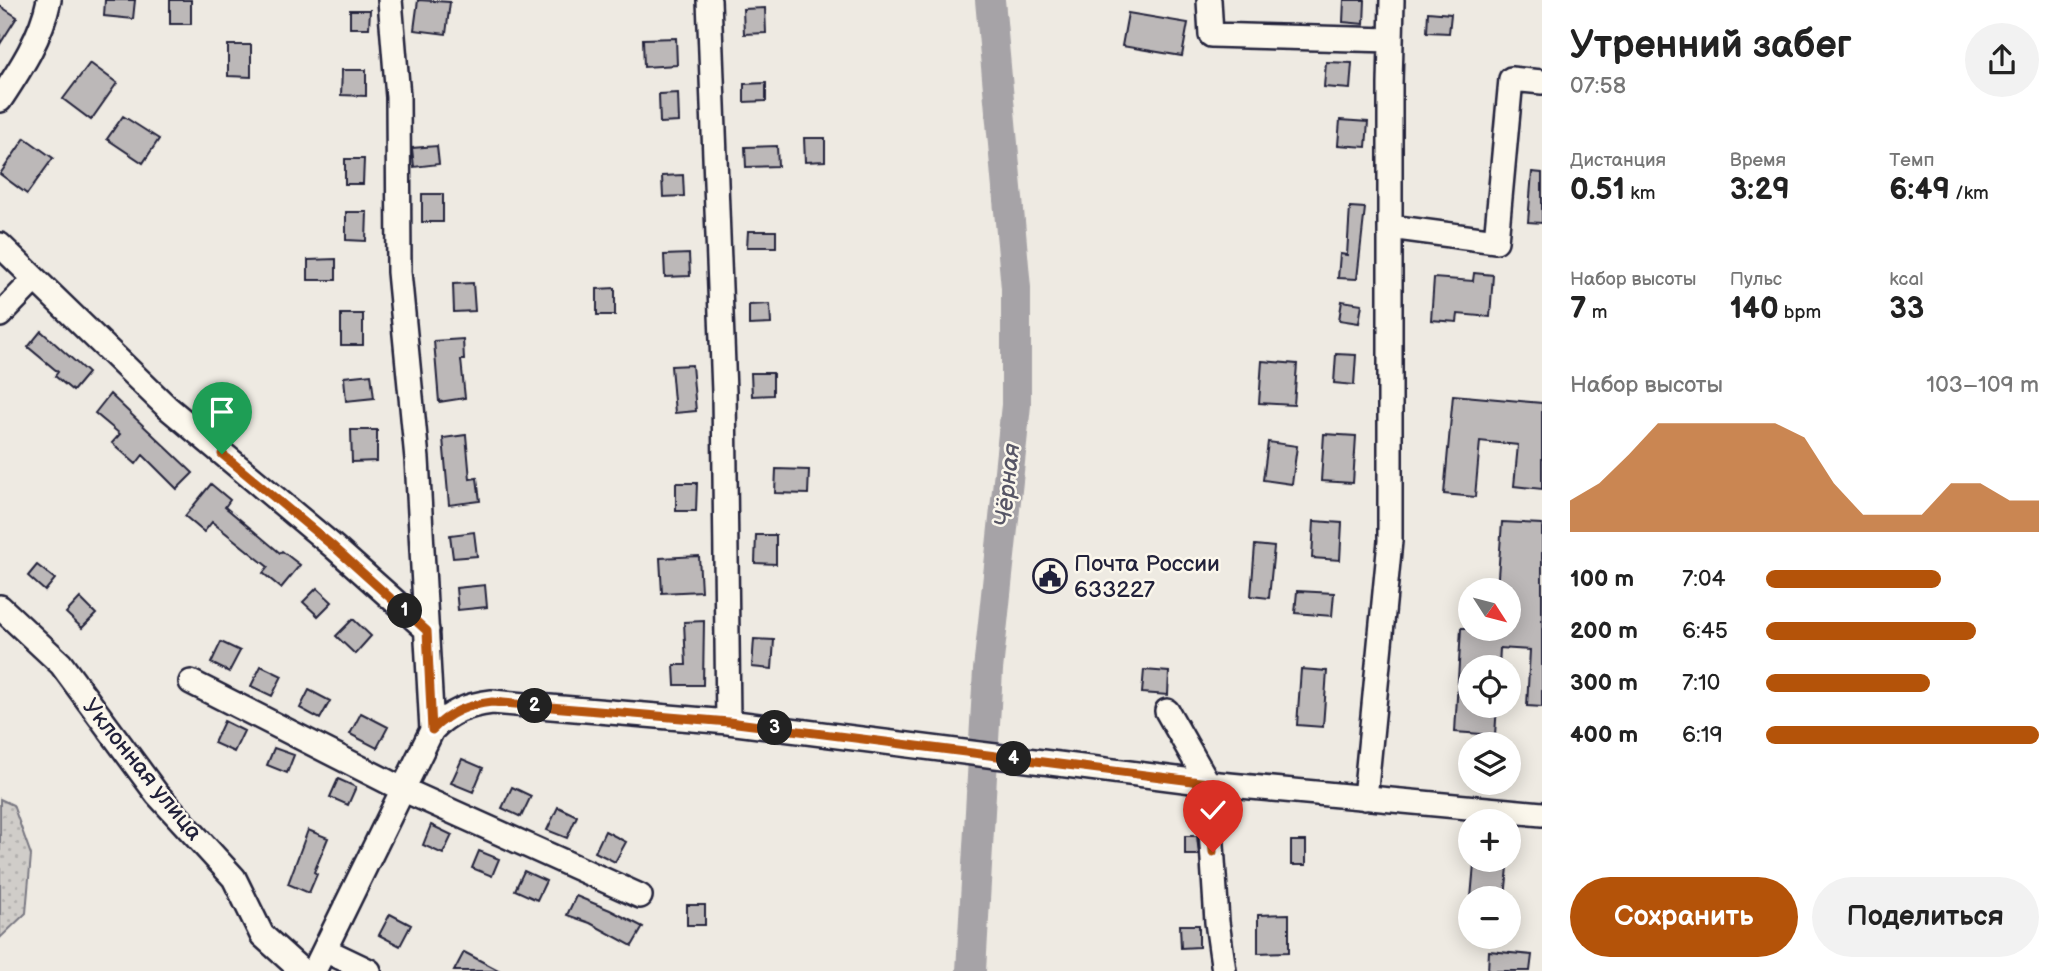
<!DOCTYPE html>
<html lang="ru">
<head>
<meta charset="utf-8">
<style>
  :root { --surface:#fff; --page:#f2f2f2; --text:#222; --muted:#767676; --accent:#b45309 }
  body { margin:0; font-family:"Balsamiq Sans",sans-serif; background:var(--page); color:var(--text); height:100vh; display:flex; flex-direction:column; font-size:26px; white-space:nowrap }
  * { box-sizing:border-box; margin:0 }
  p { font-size:23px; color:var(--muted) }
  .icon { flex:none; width:38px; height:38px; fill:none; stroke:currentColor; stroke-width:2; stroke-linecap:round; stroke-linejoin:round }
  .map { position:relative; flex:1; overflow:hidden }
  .details { display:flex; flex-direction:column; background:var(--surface); width:525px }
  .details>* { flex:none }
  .needle { width:46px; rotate:126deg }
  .fabs { position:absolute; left:1458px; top:578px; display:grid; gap:14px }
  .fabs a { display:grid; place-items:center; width:63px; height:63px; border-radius:50%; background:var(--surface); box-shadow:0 4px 18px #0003; font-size:35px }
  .pin { position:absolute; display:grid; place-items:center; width:60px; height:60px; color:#fff; margin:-72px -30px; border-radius:50% 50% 50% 0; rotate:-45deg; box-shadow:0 0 7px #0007 }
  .pin .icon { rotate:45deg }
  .km { position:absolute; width:35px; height:35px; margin:-18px; border-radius:50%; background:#222; color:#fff; font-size:19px; line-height:35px; text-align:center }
  .round { display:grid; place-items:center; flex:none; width:74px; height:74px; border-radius:37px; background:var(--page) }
  .head { display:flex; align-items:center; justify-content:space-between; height:119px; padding:0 28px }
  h1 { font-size:38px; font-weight:800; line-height:52px }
  .figures { display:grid; grid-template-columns:repeat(3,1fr); gap:10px; height:119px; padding:7px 28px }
  .figures div { display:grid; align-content:center }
  .figures b { font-size:30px; font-weight:800 }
  .figures small { font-size:19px; font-weight:400 }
  .figures p { font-size:19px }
  .chart { height:196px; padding:14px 28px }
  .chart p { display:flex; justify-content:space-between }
  .chart svg { width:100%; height:126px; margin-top:7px; fill:var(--accent); opacity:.7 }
  .cta { display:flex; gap:14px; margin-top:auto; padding:14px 28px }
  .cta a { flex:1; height:80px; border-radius:42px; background:var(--accent); color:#fff; font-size:28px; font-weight:800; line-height:80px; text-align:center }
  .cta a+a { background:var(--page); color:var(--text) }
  ul { padding:0 28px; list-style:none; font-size:23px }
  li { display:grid; grid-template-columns:112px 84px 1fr; align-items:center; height:52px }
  li i { height:18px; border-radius:9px; background:var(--accent) }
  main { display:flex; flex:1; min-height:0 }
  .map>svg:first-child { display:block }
  .grass { fill:url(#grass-dots); stroke:#797882; stroke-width:2 }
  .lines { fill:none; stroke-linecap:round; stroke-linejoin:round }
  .river { stroke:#a6a3a7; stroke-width:30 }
  .building { fill:#bcb8b8; stroke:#22223b; stroke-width:2 }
  .minor-casing { stroke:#22223b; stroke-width:28 }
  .minor { stroke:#fbf7ec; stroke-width:23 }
  .route-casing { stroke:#fff; stroke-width:14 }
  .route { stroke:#b45309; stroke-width:9 }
  .labels { text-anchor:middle; stroke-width:5; stroke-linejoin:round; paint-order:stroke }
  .poi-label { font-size:23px; fill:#22223b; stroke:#fbf7ec; text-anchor:start }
  .street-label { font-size:23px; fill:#22223b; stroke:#fbf7ec }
  .water-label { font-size:24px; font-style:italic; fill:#575666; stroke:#fbf7ec }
</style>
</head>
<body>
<main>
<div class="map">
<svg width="1542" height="971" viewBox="0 0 1542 971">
  <defs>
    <pattern id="grass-dots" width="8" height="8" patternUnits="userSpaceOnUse" patternTransform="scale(1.75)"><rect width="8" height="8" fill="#d0cdc9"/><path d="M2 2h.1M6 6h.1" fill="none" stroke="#b2b0ae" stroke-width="1.8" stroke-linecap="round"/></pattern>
  </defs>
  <rect width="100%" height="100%" fill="#eeeae2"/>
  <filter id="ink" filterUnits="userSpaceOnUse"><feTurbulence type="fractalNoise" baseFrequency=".0143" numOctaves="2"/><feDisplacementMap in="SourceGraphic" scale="14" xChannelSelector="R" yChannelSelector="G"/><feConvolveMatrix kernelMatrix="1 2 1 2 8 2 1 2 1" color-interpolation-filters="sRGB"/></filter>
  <g filter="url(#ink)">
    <!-- grass -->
    <path class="grass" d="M0 799 13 805 31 855 26 913 0 938Z"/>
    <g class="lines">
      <!-- river -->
      <path class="river" d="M971 971 988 670 1016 405V288L990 0"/>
    </g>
    <!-- building -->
    <path class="building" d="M105 0H135L133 19 104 16Z
      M170 0H191V24H170Z
      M418 0 450 2 446 34 414 30Z
      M1344 0H1365L1364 24 1343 22Z
      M0 6 17 17 0 44Z
      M765 8 766 33 744 34 743 9Z
      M350 10H370L369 28H350Z
      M1428 12 1451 14 1449 33 1427 32Z
      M1128 13 1188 23 1182 56 1122 46Z
      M676 38 677 65 644 67 643 39Z
      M228 45H251V77L228 76Z
      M1326 62 1352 63 1350 89 1324 87Z
      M90 63 117 83 91 120 63 99Z
      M342 70H366V96L341 95Z
      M766 83V101L744 102V84Z
      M678 93 679 122 660 123 659 94Z
      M123 116 159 139 143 163 107 139Z
      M1340 120 1368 122 1366 147 1338 145Z
      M25 138 53 158 27 194 0 174Z
      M804 138H825V161L805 162Z
      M437 146 439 164 414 167 412 148Z
      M777 146 778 166 746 167 745 147Z
      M345 159H364L363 184H345Z
      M1532 172 1542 173V223L1528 222Z
      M683 175 684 196 663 197 662 176Z
      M422 194H443V222H422Z
      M1350 207 1365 208 1357 279 1338 278 1340 254 1347 255Z
      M346 212H367L366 241 346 240Z
      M748 231H776V247H747Z
      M689 254 690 276 665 277 664 255Z
      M336 259V280H308V260Z
      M1474 273 1493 275 1490 317 1458 314 1457 322 1431 320 1434 278 1473 281Z
      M473 283 475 311 454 312 453 284Z
      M615 288V315H597V289Z
      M1342 301 1362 304 1359 323 1339 320Z
      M770 304 771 324 749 325V305Z
      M341 314H363V345H341Z
      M41 331 88 373 73 391 55 376 58 372 28 347Z
      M463 339 464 360H461L465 398 439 402 434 341Z
      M1336 354 1356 355 1354 385 1334 383Z
      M1262 361 1297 364 1294 405 1259 403Z
      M692 365 696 411 675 413 671 366Z
      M751 373H773V395L752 396Z
      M371 374 374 398 346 401 344 377Z
      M110 394 193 473 177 489 143 455 136 464 112 443 120 434 95 413Z
      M1453 395 1542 403V489L1514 486 1518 445 1480 441 1475 497 1444 494Z
      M351 430H377V461L352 462Z
      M1324 434 1356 436 1353 483 1321 481Z
      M466 435 470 479 477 478 480 501 449 505 443 438Z
      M1268 442 1297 446 1292 484 1263 480Z
      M776 469 809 470 808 494 775 493Z
      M676 483H697L696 511H676Z
      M211 484 230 500 225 507 280 553 282 551 300 565 281 588 263 573 268 567 212 522 204 532 185 516Z
      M1314 521 1342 523 1340 560 1312 558Z
      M1502 522 1542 524V707L1527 706 1530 650 1500 648 1499 667H1470V705H1497L1495 735 1455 732 1461 628H1508V590H1497Z
      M474 532 477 556 453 558 450 535Z
      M756 535H776V564L755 563Z
      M1255 545 1274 547 1269 598 1251 596Z
      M699 556 701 591 662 593 660 558Z
      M37 565 55 579 45 591 28 576Z
      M485 585 487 607 458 610 456 588Z
      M317 588 332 602 318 616 303 602Z
      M1297 591 1334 593 1332 616 1295 613Z
      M80 598 96 614 82 628 66 613Z
      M353 619 371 636 355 654 336 636Z
      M704 621 703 685H675L674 665H686L684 622Z
      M754 639 774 640 772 669 752 667Z
      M221 642 240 651 229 672 211 663Z
      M261 666 282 676 272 696 251 686Z
      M1301 669 1327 671 1323 727 1297 725Z
      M1144 670 1169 672 1168 695 1142 693Z
      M309 690 330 701 320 719 300 708Z
      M361 713 388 727 377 748 350 734Z
      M224 721 244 731 234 752 214 743Z
      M274 748 294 755 287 773 267 765Z
      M462 759 483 768 473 792 451 783Z
      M338 779 356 787 348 805 330 797Z
      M512 787 531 796 521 817 502 808Z
      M558 807 577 816 567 838 547 830Z
      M431 825 452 835 443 854 423 845Z
      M308 830 328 838 314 872 317 874 309 893 288 884Z
      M605 831 626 842 615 862 595 852Z
      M1185 836H1197L1199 855H1185Z
      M1291 841H1306V865H1291Z
      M479 851 499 859 492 876 472 868Z
      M1474 864 1508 867 1505 898H1471Z
      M524 871 546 881 537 900 515 890Z
      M576 896 610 910 643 927 632 946 590 923 567 915Z
      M687 905H705V925H687Z
      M390 914 411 925 400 946 379 935Z
      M1289 914V952L1258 953V915Z
      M1180 925H1199V947L1181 948Z
      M1489 951 1532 955 1530 971H1488Z
      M464 952 500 971H454Z"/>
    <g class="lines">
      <!-- minor casing -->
      <g class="minor-casing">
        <path id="minor" d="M390 0 398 97 399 272 417 459 432 730
          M709 0 724 392 728 722
          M1209 0 1211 35 1391 40
          M0 100C21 68 41 38 49 0
          M1390 227 1496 241 1511 79 1542 82
          M0 245 167 407 334 547 427 630
          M0 315 35 279
          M0 607 61 664 157 794 234 878 262 935 302 971
          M191 682 402 789 640 896
          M1167 711 1208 783 1217 922 1224 971
          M1365 798 1390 541V84L1392 0
          M325 950 369 971
          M314 971 432 730C450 712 467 705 492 702L728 722 1208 783 1542 814"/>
      </g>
      <!-- minor -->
      <use href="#minor" class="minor"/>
    </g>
  </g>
  <g class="lines" filter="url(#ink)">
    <!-- route casing -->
    <g class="route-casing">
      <path id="route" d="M222 454 334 547 427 631 432 730C450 712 467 705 492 702L729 722 1208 783 1213 852"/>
    </g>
    <!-- route -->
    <use href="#route" class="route"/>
  </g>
  <!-- icons -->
  <defs>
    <g id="civic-ring" transform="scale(1.75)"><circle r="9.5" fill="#fbf7ec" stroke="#22223b" stroke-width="1.5"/><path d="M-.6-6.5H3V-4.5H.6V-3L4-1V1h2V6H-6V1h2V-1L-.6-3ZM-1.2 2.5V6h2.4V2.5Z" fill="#22223b"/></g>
  </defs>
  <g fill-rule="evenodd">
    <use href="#civic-ring" x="1050" y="576"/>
  </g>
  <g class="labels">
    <!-- poi labels -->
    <g class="poi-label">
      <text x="1074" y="571">Почта России<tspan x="1074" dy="26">633227</tspan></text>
    </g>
    <!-- street labels -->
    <g class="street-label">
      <text transform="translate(143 769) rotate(51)" y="8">Уклонная улица</text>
    </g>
    <!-- water labels -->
    <g class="water-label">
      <text transform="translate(1007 485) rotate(-84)" y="8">Чёрная</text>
    </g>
  </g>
</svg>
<div class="fabs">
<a><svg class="needle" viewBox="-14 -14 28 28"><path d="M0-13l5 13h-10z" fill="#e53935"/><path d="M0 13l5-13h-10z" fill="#767676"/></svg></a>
<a><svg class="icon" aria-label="locate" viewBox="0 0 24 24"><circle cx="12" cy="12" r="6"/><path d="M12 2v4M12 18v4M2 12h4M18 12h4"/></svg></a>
<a><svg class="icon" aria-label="layers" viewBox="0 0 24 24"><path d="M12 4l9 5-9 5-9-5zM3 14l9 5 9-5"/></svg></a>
<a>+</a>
<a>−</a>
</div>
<div class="pin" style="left:222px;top:454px;background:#1e9e55"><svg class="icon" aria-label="arrive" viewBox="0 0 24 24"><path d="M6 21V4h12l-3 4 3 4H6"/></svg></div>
<div class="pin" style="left:1213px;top:852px;background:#d93025"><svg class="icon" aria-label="check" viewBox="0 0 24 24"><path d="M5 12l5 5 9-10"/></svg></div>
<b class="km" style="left:405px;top:611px">1</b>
<b class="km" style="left:535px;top:706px">2</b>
<b class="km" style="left:775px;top:728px">3</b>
<b class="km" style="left:1014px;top:759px">4</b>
</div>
<section class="details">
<div class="head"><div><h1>Утренний забег</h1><p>07:58</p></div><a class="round"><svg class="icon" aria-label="share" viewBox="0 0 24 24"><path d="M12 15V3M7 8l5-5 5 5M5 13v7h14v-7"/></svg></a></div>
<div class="figures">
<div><p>Дистанция</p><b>0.51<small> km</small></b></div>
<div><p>Время</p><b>3:29</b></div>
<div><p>Темп</p><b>6:49<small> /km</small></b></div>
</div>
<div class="figures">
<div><p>Набор высоты</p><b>7<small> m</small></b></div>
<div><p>Пульс</p><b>140<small> bpm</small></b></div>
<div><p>kcal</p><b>33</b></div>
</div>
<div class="chart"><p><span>Набор высоты</span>103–109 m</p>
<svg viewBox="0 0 160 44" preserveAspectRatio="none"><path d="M0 44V33L10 27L20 17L30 6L40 6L50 6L60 6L70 6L80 11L90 27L100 38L110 38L120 38L130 27L140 27L150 33L160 33V44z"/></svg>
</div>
<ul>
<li><b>100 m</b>7:04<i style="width:64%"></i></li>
<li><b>200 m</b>6:45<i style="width:77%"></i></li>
<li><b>300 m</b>7:10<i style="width:60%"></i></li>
<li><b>400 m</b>6:19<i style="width:100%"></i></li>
</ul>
<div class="cta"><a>Сохранить</a><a>Поделиться</a></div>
</section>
</main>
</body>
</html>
